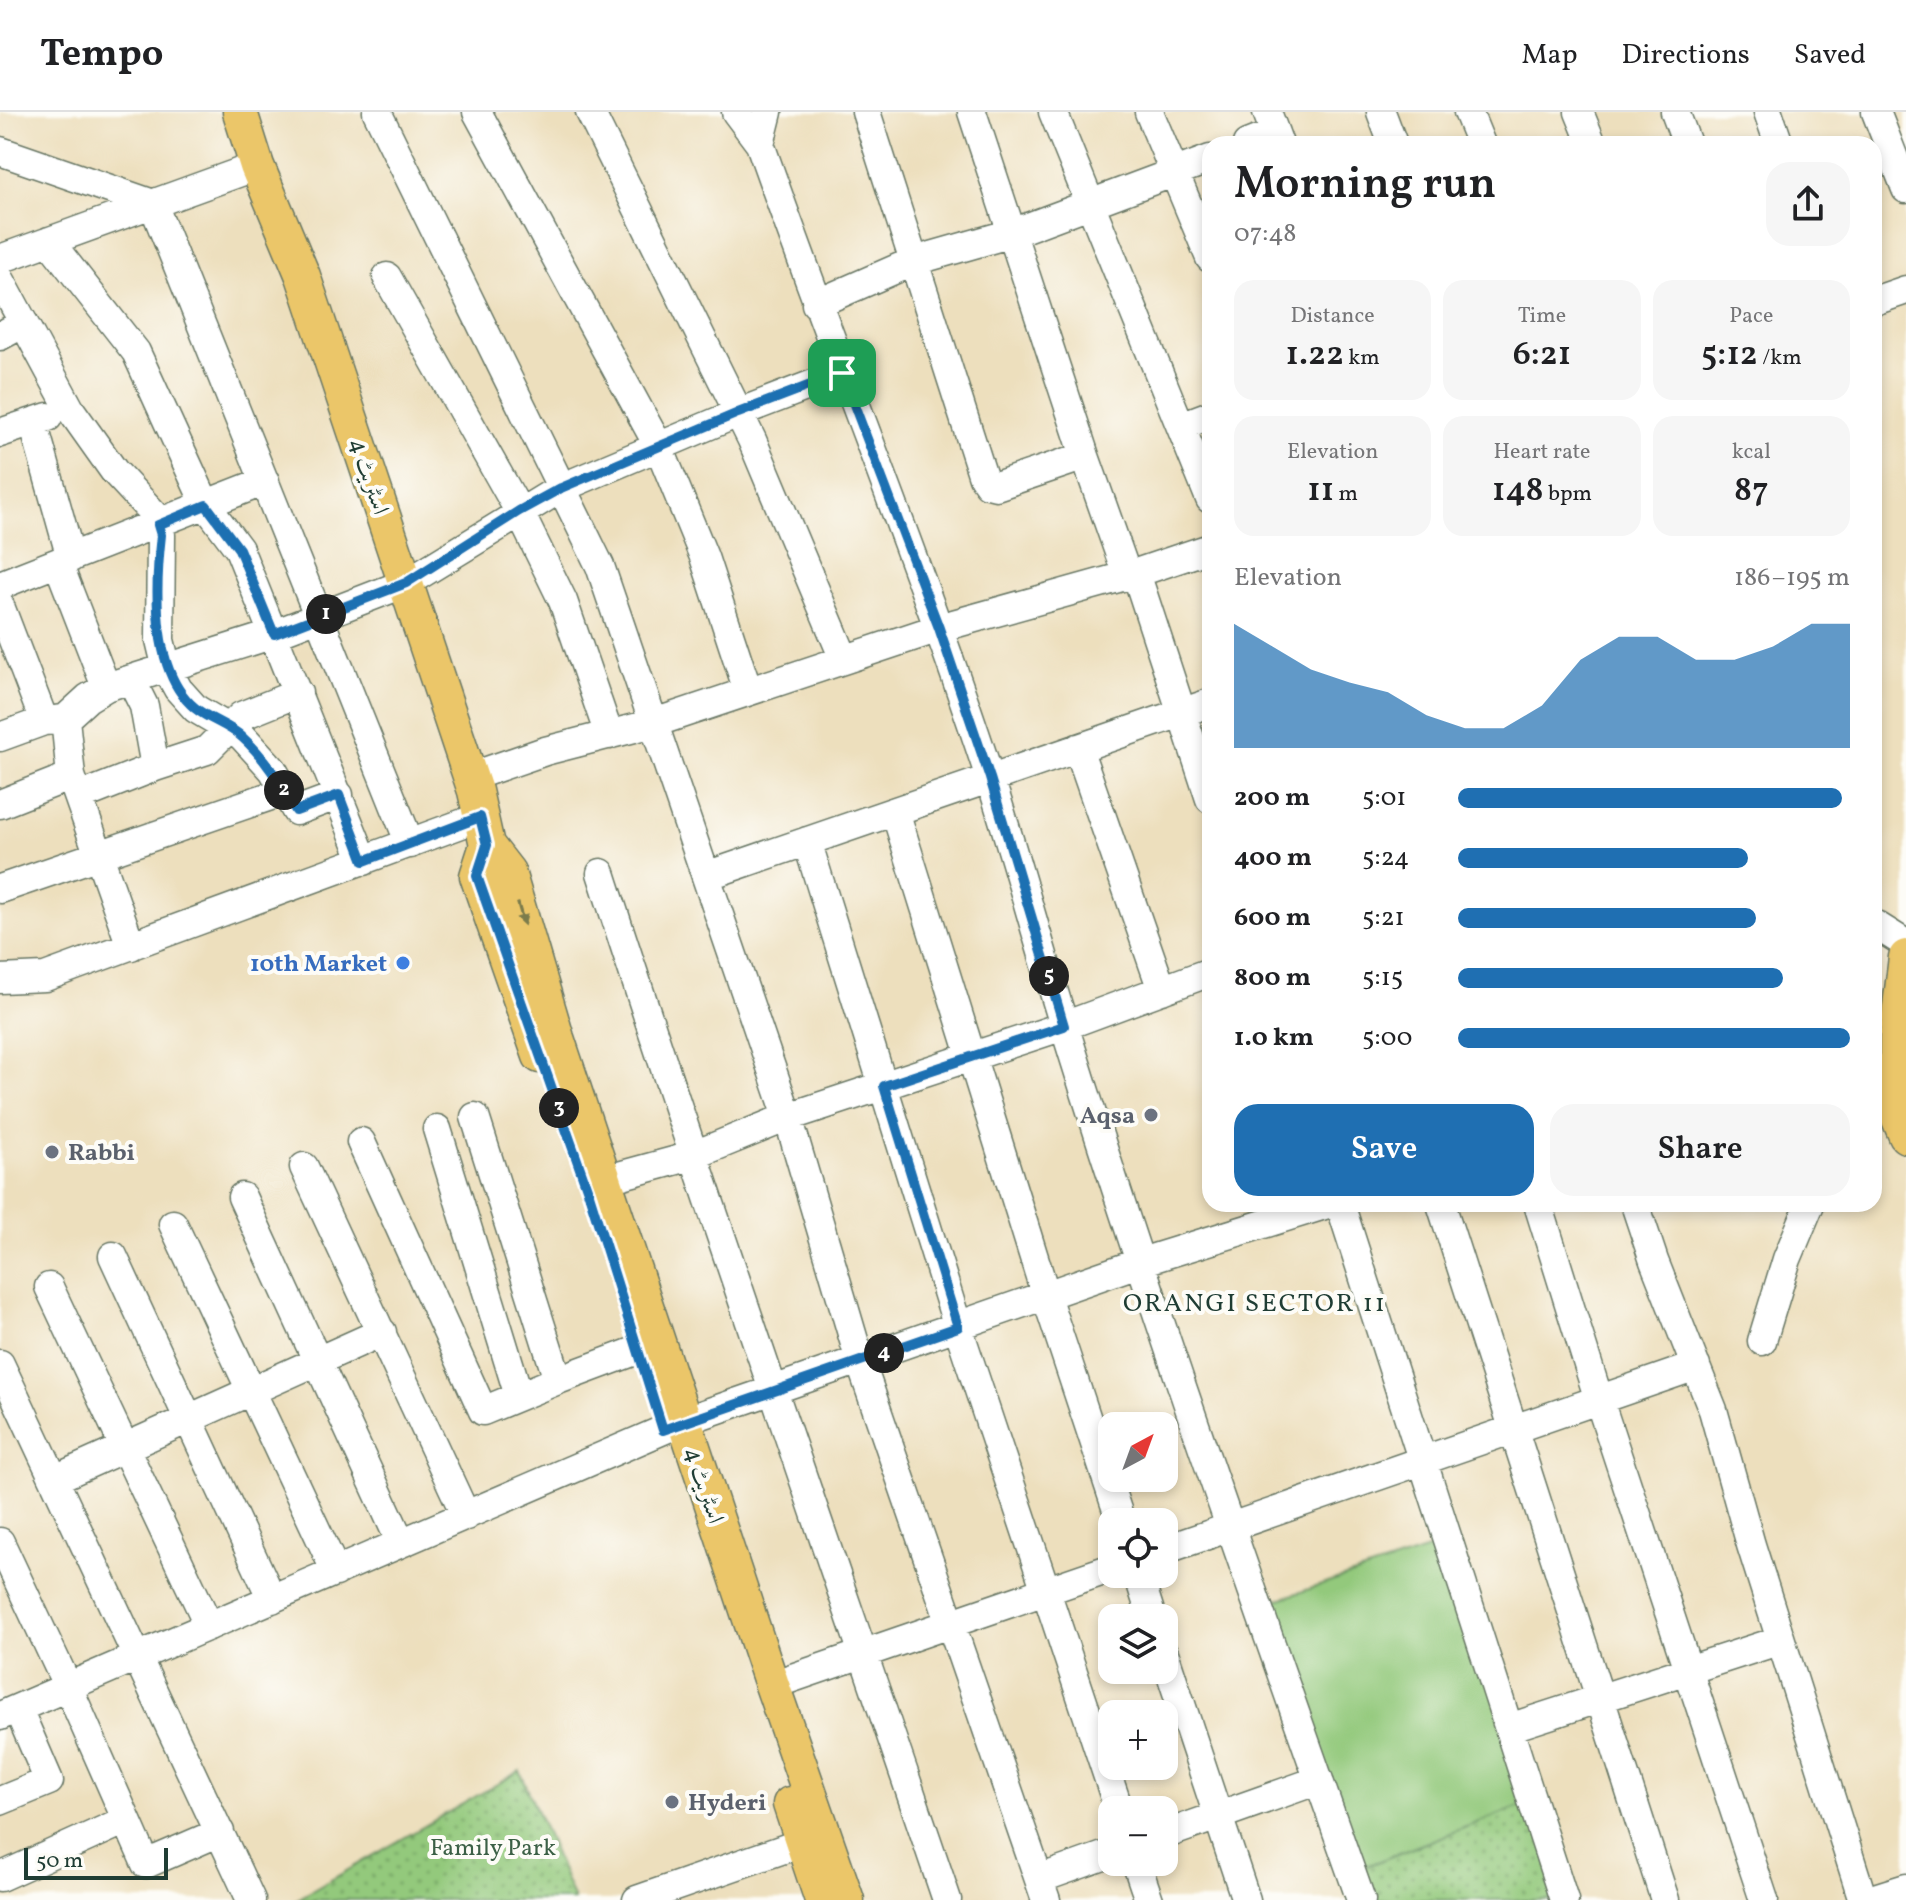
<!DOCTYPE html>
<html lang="en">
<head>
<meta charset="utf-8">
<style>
  :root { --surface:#fff; --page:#f6f6f6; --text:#202124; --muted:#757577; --line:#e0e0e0; --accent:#1f6fb2 }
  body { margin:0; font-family:Vollkorn,Amiri,serif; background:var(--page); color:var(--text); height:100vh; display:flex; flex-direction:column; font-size:30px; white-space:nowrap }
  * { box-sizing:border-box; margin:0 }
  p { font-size:26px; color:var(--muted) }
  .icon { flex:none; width:44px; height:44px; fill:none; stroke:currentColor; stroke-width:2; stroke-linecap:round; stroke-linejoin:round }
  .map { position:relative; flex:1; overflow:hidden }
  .drawer { position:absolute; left:1202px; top:24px; width:680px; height:1076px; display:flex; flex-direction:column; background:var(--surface); border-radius:24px; box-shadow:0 4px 12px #0003 }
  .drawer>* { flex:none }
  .needle { width:52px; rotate:41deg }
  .fabs { position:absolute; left:1098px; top:1300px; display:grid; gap:16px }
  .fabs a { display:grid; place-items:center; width:80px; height:80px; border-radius:16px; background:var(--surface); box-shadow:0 4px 12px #0003; font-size:40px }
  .scale { position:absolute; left:24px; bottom:20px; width:144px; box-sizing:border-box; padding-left:8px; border:4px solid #1f3d34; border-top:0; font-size:22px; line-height:28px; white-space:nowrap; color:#1f3d34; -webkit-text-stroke:6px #fdfcf7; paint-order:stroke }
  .pin { position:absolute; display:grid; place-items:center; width:68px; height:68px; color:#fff; margin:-34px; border-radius:16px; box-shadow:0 4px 12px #0006 }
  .km { position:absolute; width:40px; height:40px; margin:-20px; border-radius:50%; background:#222; color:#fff; font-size:22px; line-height:40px; text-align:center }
  .round { display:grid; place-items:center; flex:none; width:84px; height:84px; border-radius:24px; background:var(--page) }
  .headline { display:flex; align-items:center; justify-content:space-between; height:136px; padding:0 32px }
  h1 { font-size:44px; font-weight:600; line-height:60px }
  .metrics { display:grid; grid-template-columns:repeat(3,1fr); gap:12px; height:136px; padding:8px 32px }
  .metrics div { display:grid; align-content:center; border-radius:20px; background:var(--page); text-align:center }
  .metrics b { font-size:34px; font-weight:600 }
  .metrics small { font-size:22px; font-weight:400 }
  .metrics p { font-size:22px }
  .chart { height:224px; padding:16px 32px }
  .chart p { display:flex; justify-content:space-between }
  .chart svg { width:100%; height:144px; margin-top:8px; fill:var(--accent); opacity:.7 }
  .button { display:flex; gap:16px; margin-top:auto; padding:16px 32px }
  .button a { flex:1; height:92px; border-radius:24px; background:var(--accent); color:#fff; font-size:32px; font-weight:600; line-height:92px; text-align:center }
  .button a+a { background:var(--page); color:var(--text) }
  ul { padding:0 32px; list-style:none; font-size:26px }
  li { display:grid; grid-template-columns:128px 96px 1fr; align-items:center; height:60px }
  li i { height:20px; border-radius:10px; background:var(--accent) }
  header { display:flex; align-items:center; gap:48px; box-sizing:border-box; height:112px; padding:0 40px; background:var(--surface); border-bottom:2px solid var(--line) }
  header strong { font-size:38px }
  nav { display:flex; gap:44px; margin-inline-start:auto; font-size:28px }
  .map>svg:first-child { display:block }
  .green { fill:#93c97b; stroke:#598358; stroke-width:2 }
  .park { fill:url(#park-dots); stroke:#598358; stroke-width:2 }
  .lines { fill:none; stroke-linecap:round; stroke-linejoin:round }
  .minor-casing { stroke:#677664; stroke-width:31 }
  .major-casing { stroke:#677664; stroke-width:37 }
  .minor { stroke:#fff; stroke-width:28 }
  .major { stroke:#ebc669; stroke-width:34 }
  .oneway { fill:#7b7b4c }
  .route-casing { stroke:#fff; stroke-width:16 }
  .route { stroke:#1f6fb2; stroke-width:10 }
  .shop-dot { fill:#3f7fe0; stroke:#fdfcf7; stroke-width:3 }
  .worship-dot { fill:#6b7280; stroke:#fdfcf7; stroke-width:3 }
  .labels { text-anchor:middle; stroke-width:8; stroke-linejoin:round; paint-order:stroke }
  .street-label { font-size:24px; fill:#1f3d34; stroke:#fdfcf7 }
  .shop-label { font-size:24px; font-weight:bold; fill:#366cbe; stroke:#fdfcf7; text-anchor:end }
  .worship-label { font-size:24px; font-weight:bold; fill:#5b616d; stroke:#fdfcf7; text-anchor:start }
  .park-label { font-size:24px; fill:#3c6046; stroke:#fdfcf7 }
  .neighbourhood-label { font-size:26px; letter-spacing:2px; fill:#1f3d34; stroke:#fdfcf7 }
</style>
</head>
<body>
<header>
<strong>Tempo</strong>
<nav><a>Map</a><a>Directions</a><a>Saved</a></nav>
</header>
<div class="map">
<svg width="1906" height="1788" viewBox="0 0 1906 1788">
  <defs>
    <pattern id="park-dots" width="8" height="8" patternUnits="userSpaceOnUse" patternTransform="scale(2)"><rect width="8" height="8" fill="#93c97b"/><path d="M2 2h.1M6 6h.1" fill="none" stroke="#77a466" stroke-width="1.8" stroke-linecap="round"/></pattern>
  </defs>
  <rect width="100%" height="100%" fill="#fdfcf7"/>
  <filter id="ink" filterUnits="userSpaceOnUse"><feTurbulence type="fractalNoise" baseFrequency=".0125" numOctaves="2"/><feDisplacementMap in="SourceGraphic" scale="16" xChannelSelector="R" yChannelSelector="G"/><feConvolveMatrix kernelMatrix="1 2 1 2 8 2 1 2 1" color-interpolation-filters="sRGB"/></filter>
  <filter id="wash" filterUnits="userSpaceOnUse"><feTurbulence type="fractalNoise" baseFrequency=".006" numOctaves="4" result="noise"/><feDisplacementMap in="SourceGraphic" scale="32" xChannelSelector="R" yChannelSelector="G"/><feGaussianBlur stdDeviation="1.8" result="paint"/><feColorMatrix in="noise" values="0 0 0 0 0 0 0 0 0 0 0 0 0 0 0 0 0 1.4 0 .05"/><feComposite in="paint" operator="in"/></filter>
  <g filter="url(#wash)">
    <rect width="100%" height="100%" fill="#eddfbd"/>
    <!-- green -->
    <path class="green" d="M1449 1431 1533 1689 1351 1760 1258 1494Z"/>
    <!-- park -->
    <path class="park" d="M520 1659 574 1788H296Z
      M1533 1689 1564 1788H1361L1351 1760Z"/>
  </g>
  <g filter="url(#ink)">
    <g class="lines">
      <!-- minor casing -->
      <g class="minor-casing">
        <path id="minor" d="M377 0 600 454 788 1005 860 1249 1046 1788
          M477 0 659 335 704 445 748 579
          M590 0 752 328 844 547
          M736 0 760 32 768 0
          M866 0 983 365 988 372 996 374 1085 344
          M972 0 1085 344 1127 463
          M1053 0 1210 387
          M1149 0 1210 146
          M1267 0 1279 32
          M1381 0 1393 32
          M1468 0 1481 32
          M1579 0 1592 32
          M1675 0 1687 32
          M1768 0 1779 32
          M1876 0 1906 77
          M760 32C834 243 919 450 989 663 1016 746 1038 830 1064 913 1155 1207 1259 1498 1361 1788
          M1247 32 1275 21
          M0 39 153 92 410 732
          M49 129 136 240 206 393 239 437 364 749
          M0 147 257 54
          M387 165 519 399 563 489 609 623
          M0 167 70 297 114 359 154 402 161 423 160 528 167 557 178 577 196 597 242 624 273 658 296 699 339 683
          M1874 189 1906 178
          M816 192 914 149 1012 121 1210 47
          M0 224 24 211
          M33 310 71 446
          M1181 314 1210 303
          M0 321 48 305
          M58 451 106 575
          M1136 461 1210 687
          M0 473 265 369
          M0 494 44 609
          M65 607 71 664 131 834
          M0 625 44 609 65 607 88 586 106 575 274 522 406 471 561 376 738 301 842 261
          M1078 636 1162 878
          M155 655 207 638 241 604 298 581
          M470 665 545 639 654 611 939 516 1136 461 1210 436
          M79 685 155 655 144 594 131 568
          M0 692 71 664
          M895 699 1046 1184 1121 1410
          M807 729 958 1215 1119 1698
          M601 761C712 1105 831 1446 947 1788
          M706 764 1210 591
          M0 777 285 679
          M1874 812 1906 832
          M0 867 45 865 480 705
          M475 1005 558 1268
          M437 1017 519 1284
          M361 1030 483 1299 558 1268 638 1238
          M304 1055 466 1404
          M604 1068 692 1044 788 1005 1064 914 1210 860
          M242 1085 401 1431
          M1340 1092 1564 1788
          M1441 1092 1665 1788
          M1538 1092 1599 1288 1764 1788
          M1635 1092 1654 1149 1713 1298 1751 1433 1863 1788
          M173 1112 336 1460
          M113 1144 272 1487
          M49 1175 209 1514
          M1762 1229 1787 1147 1810 1092
          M0 1252 251 1788
          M55 1367 382 1220
          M0 1430 68 1575 146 1752 220 1720
          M1164 1438 1696 1254
          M1138 1462 1152 1506
          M1164 1541 1246 1788
          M772 1573 1112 1456
          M0 1604 684 1309 1141 1150 1328 1092
          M1509 1616 1781 1528
          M0 1689 49 1669 18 1597
          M1164 1723 1319 1668
          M1136 1750 1149 1788
          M0 1765 126 1708
          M1039 1767 1112 1741
          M637 1788 821 1724
          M1868 1788 1906 1776"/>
      </g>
      <!-- major casing -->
      <g class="major-casing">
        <path id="major" d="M240 0 257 54 303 164 475 679 487 733 508 760 557 926 772 1573 847 1788
          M487 733 477 764 540 944
          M1906 845 1897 920 1896 1000 1906 1024
          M790 1692 822 1788"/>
      </g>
      <!-- minor -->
      <use href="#minor" class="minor"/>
      <!-- major -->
      <use href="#major" class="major"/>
    </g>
    <!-- one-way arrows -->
    <defs><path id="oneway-solid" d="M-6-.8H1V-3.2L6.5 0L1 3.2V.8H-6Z" transform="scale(2)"/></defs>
    <use class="oneway" href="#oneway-solid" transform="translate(521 802) rotate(74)"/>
  </g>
  <g class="lines" filter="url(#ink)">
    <!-- route casing -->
    <g class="route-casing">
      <path id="route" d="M842 261 939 516 990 666 1064 914 884 974 958 1215 663 1318 589 1082 477 764 487 733 480 705 364 749 339 683 296 699C281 673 266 646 242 625 229 613 210 608 195 596 151 560 155 476 161 423L158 413 206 393 239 437 274 522 406 471 519 399 561 376 738 301Z"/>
    </g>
    <!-- route -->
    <use href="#route" class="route"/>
  </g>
  <!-- markers -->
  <circle class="shop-dot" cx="403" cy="851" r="8"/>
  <g class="worship-dot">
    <circle cx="1151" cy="1003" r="8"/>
    <circle cx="52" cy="1040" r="8"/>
    <circle cx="672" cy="1690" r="8"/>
  </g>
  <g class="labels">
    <!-- street labels -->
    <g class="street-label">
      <text transform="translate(370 364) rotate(72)" y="8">اسٹریٹ 4</text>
      <text transform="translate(705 1373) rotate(72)" y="8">اسٹریٹ 4</text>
    </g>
    <!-- shop labels -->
    <g class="shop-label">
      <text x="387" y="859">10th Market</text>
    </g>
    <!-- worship labels -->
    <g class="worship-label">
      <text x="1135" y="1011" text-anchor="end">Aqsa</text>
      <text x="68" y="1048">Rabbi</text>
      <text x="688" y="1698">Hyderi</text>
    </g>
    <!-- park labels -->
    <g class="park-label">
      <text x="493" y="1743">Family Park</text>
    </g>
    <!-- neighbourhood labels -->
    <g class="neighbourhood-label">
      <text x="1255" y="1199">ORANGI SECTOR 11</text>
    </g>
  </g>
</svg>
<div class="fabs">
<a><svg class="needle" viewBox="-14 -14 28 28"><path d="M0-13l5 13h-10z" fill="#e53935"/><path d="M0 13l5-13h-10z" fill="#757577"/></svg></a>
<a><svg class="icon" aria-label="locate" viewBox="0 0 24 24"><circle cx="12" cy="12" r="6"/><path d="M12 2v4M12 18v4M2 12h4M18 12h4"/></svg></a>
<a><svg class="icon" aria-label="layers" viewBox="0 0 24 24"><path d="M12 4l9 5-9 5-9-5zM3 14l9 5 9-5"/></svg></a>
<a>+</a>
<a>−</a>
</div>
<div class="scale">50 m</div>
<div class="pin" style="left:842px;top:261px;background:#1e9e55"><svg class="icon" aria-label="arrive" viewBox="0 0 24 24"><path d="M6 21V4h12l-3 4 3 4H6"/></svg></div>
<b class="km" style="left:326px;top:502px">1</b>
<b class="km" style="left:284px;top:678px">2</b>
<b class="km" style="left:559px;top:996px">3</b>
<b class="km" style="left:884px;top:1241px">4</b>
<b class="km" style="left:1049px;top:864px">5</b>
<section class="drawer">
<div class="headline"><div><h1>Morning run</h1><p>07:48</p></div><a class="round"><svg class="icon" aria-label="share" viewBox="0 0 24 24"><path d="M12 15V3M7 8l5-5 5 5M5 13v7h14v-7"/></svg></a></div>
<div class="metrics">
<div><p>Distance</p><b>1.22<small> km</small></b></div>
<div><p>Time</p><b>6:21</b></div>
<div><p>Pace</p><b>5:12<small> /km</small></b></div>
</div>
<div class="metrics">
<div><p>Elevation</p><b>11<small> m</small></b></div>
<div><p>Heart rate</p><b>148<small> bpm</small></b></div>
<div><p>kcal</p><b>87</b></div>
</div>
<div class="chart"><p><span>Elevation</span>186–195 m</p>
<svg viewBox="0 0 160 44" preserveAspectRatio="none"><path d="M0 44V6L10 13L20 20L30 24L40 27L50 34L60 38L70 38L80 31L90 17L100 10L110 10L120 17L130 17L140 13L150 6L160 6V44z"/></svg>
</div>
<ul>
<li><b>200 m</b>5:01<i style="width:98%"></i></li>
<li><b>400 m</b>5:24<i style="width:74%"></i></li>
<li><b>600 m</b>5:21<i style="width:76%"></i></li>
<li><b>800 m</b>5:15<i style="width:83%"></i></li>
<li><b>1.0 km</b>5:00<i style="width:100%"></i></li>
</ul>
<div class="button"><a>Save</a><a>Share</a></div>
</section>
</div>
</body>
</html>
